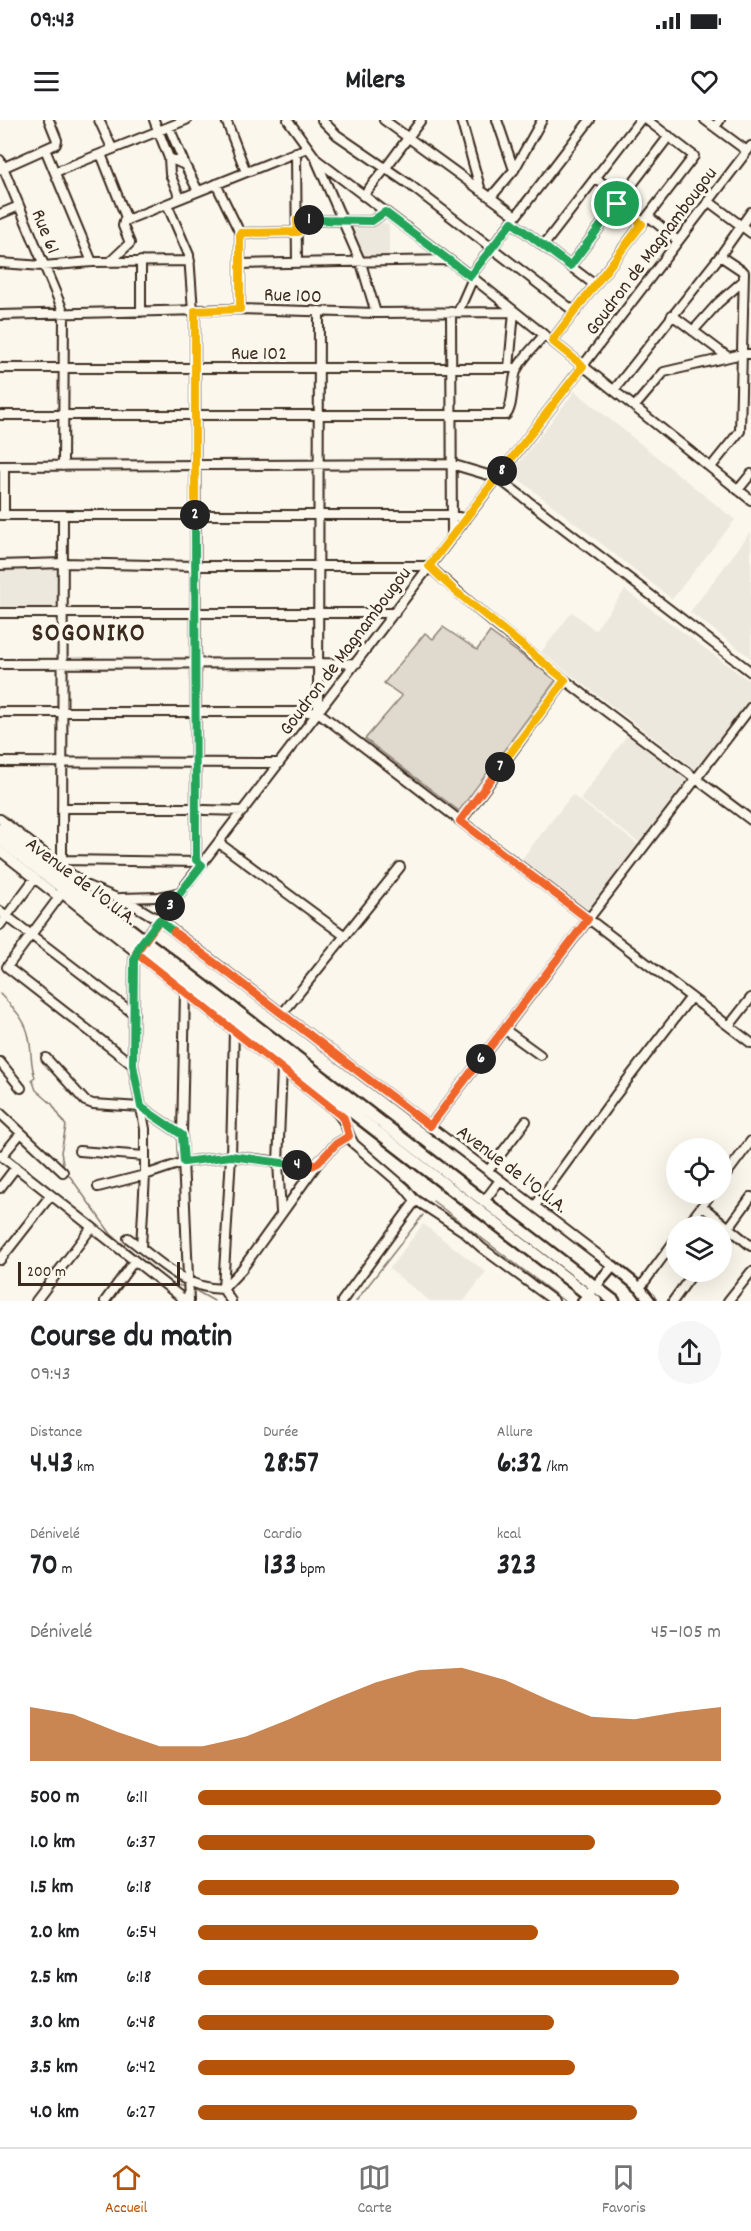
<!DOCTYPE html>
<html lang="fr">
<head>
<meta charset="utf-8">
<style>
  :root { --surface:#fff; --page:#f6f6f6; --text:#202124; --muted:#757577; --line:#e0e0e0; --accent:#b45309 }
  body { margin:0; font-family:Dekko,sans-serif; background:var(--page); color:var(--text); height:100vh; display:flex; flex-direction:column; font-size:22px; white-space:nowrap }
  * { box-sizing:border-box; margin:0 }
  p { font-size:20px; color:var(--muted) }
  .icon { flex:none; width:33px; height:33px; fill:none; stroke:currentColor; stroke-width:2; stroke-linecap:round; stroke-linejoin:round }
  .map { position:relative; height:1181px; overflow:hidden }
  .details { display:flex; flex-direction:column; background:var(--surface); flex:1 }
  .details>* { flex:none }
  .tools { position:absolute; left:666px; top:1018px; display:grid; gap:12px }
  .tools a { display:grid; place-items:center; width:66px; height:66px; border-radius:50%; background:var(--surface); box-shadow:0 6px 24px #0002; font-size:30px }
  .scale { position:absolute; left:18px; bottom:15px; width:162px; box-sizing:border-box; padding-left:6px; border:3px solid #3b2a1e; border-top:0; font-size:16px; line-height:21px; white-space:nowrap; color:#3b2a1e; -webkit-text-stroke:4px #fbf7ec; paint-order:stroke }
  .pin { position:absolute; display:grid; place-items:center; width:51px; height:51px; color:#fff; margin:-26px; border:3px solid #fff; border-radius:50%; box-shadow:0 2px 6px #0007 }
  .km { position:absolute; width:30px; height:30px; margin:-15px; border-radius:50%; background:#222; color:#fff; font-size:16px; line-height:30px; text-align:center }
  .round { display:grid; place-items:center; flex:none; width:63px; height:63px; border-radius:32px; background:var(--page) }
  .summary { display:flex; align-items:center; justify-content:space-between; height:102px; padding:0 30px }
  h1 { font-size:33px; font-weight:800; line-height:45px }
  .metrics { display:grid; grid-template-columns:repeat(3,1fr); gap:9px; height:102px; padding:6px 30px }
  .metrics div { display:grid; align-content:center }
  .metrics b { font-size:30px; font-weight:800 }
  .metrics small { font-size:16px; font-weight:400 }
  .metrics p { font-size:16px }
  .chart { height:168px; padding:12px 30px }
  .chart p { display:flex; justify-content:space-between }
  .chart svg { width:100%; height:108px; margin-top:6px; fill:var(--accent); opacity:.7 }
  ul { padding:0 30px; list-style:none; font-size:20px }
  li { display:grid; grid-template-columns:96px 72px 1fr; align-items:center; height:45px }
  li i { height:15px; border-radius:8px; background:var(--accent) }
  .status { display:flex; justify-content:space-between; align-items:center; height:42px; padding:0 30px; background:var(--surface); direction:ltr }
  .status svg { height:16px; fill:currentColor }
  header { display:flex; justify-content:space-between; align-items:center; height:78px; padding:0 30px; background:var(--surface); font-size:27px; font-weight:800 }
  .dock { display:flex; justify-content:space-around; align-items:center; height:84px; border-top:2px solid var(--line); background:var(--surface); font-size:16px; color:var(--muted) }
  .dock a { display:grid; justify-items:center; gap:3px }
  .dock .active { color:var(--accent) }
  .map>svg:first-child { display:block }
  .built { fill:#ede8dd }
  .green { fill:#dfd9ce; stroke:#8d8276; stroke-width:1.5 }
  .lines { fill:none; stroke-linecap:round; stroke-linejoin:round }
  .stream { stroke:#85796d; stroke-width:1.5 }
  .minor-casing { stroke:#3b2a1e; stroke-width:12 }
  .major-casing { stroke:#3b2a1e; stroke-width:14 }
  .highway-casing { stroke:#3b2a1e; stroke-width:15 }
  .minor { stroke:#fbf7ec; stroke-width:8 }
  .major { stroke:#fbf7ec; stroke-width:9 }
  .highway { stroke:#fbf7ec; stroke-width:10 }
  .split-1-casing { stroke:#fff; stroke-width:12 }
  .split-2-casing { stroke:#fff; stroke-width:12 }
  .split-3-casing { stroke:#fff; stroke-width:12 }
  .split-4-casing { stroke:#fff; stroke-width:12 }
  .split-5-casing { stroke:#fff; stroke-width:12 }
  .split-6-casing { stroke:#fff; stroke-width:12 }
  .split-7-casing { stroke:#fff; stroke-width:12 }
  .split-8-casing { stroke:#fff; stroke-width:12 }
  .split-9-casing { stroke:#fff; stroke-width:12 }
  .split-1 { stroke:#22a559; stroke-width:8 }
  .split-2 { stroke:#f5b400; stroke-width:8 }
  .split-3 { stroke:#22a559; stroke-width:8 }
  .split-4 { stroke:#f0652b; stroke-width:8 }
  .split-5 { stroke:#22a559; stroke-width:8 }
  .split-6 { stroke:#f0652b; stroke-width:8 }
  .split-7 { stroke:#f0652b; stroke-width:8 }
  .split-8 { stroke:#f5b400; stroke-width:8 }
  .split-9 { stroke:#f5b400; stroke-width:8 }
  .labels { text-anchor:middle; stroke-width:6; stroke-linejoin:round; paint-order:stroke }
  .street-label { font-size:20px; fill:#3b2a1e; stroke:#fbf7ec }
  .district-label { font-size:26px; font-weight:bold; letter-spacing:1.5px; fill:#3b2a1e; stroke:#fbf7ec }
</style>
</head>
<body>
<div class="status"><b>09:43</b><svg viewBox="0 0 49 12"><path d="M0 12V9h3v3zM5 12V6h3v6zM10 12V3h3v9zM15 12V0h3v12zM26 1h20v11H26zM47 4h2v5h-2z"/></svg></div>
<header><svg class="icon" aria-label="menu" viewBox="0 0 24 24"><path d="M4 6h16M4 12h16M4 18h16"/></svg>Milers<svg class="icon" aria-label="heart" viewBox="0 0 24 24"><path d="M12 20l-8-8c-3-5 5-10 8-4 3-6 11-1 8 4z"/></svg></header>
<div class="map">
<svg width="751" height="1181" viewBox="0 0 751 1181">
  <rect width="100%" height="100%" fill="#fbf7ec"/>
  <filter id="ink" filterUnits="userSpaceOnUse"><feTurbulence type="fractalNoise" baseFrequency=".0167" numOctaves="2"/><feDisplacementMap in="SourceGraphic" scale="12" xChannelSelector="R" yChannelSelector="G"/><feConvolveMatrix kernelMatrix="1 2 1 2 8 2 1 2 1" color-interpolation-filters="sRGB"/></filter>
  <g filter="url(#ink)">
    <!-- built -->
    <path class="built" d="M348 103H385L389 106V139L363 140Z
      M575 271 735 400 672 479 511 353Z
      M750 413 751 414V538L690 492Z
      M0 438 61 439 62 492H0Z
      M625 470 751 562V577L696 650 541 532 572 492 595 510Z
      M628 614 688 660 641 724 580 679Z
      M572 675 640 726 589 795 520 741Z
      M423 1104 486 1152 464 1181H430L389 1149Z"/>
    <!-- green -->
    <path class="green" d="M443 507 477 530 490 512 556 560 459 691 365 619 402 576 384 563 425 513 433 519Z"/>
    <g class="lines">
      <!-- stream -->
      <path class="stream" d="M0 874C13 888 26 899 29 918 32 932 30 944 35 957L32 959 36 970 52 984 66 1006 61 1032 64 1048 111 1114 166 1160 172 1164 186 1167
        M433 1081 564 1181
        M191 1168 214 1181
        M356 1181 423 1095"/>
      <!-- minor casing -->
      <g class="minor-casing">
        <path id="minor" d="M99 0 112 28
          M154 0 169 38 170 54 180 78
          M226 0 246 52
          M288 0 317 40 473 158 751 380
          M322 0 337 15 410 65 575 192
          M384 0 516 96
          M461 0 481 71
          M497 0 514 50
          M705 0 747 31
          M169 7 185 45
          M715 7 720 0
          M45 29 92 142
          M296 32 297 143
          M101 34 127 100
          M169 38 185 45 198 71
          M0 40 64 193 63 346
          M317 42 361 143 376 193
          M0 49 56 24 57 20 49 0
          M55 52 186 0
          M595 58 623 77
          M216 64 240 113V189
          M363 76 385 49 421 0
          M491 77 514 50 542 0
          M708 81 751 113
          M167 84 189 135 193 191
          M617 84 642 104
          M0 94 19 86
          M648 96 678 121
          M297 100 372 101 385 92
          M512 102 595 165
          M240 113 298 112
          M543 126 640 0
          M141 141V192
          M110 142 130 123 123 106 124 101 307 28
          M0 143 43 146 92 142 190 141
          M240 144 448 140
          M570 146 669 16
          M470 156 590 0
          M195 191 196 740
          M451 192 452 417
          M458 192 473 158
          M0 195 240 189 376 193 513 192
          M672 195 728 237
          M693 211 718 183 743 161
          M552 221 694 36 647 0
          M0 248H517
          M509 248 514 191
          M614 270 720 136 751 92
          M635 286 664 252 742 234H751
          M0 295H506C514 286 511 262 517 249 523 237 536 225 544 215
          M0 346 451 344 498 358 751 552
          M4 346V395
          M711 347 740 311 744 152 720 136
          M738 370 751 354
          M0 395H452L466 399
          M0 445 63 443 195 446H429C529 539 643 618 751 700
          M0 493H395
          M0 544 357 543
          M0 592H318L751 923
          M318 592 319 191
          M0 642 279 643
          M62 688H196
          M204 690 243 691
          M0 699 85 765 134 785 159 800 613 1146
          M461 701 565 560
          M219 723 345 816
          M0 731 56 775H62
          M62 740 198 742
          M58 750 62 740 63 395
          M64 775 333 989C348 1002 345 1010 354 1024L405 1068 414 1079 463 1111 482 1128 554 1181
          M60 776 7 847 133 945
          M121 778 158 777 181 772
          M0 791 134 894
          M0 805 35 758
          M282 894 400 747
          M729 906 751 878
          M504 909 540 935
          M46 938 85 981 93 984 141 987 182 1015 189 1181
          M0 942 21 968
          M0 993 63 1052
          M430 1006 751 587
          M182 1015 185 872
          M79 1031 145 1036
          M0 1035 186 1181
          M2 1036 21 1013
          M488 1051 526 1001
          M722 1060 751 1021
          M98 1067 145 1055 184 1042 231 1036 312 1046 318 1043 336 1024 349 1016
          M0 1068 16 1047
          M485 1080 500 1060
          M535 1086 615 976 691 877
          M702 1086 751 1126
          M281 1092 278 1043 282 948
          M686 1107 711 1074
          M722 1117 751 1077
          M128 1118C157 1139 184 1169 223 1169L242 1149 318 1043
          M141 1127 145 1055V1009L133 945 134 840 139 826 751 26
          M0 1140 51 1075
          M640 1168 676 1119
          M36 1181 92 1107
          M105 1181 134 1141
          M231 1181 223 1169 231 1036 234 910
          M342 1181 416 1080
          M673 1181 694 1152
          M728 1181 751 1152"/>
      </g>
      <!-- major casing -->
      <g class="major-casing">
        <path id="major" d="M583 1181 613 1146 640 1168 650 1181"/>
      </g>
      <!-- highway casing -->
      <g class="highway-casing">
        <path id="highway" d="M0 709 614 1181
          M0 720 596 1181"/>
      </g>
      <!-- minor -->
      <use href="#minor" class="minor"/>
      <!-- major -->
      <use href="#major" class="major"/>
      <!-- highway -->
      <use href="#highway" class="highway"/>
    </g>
  </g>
  <g class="lines" filter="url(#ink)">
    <!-- split-1 casing -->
    <g class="split-1-casing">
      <path id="split-1" d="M309 100 372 101 385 92 470 156 512 102 570 146 617 84"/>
    </g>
    <!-- split-2 casing -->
    <g class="split-2-casing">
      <path id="split-2" d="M195 395V191L240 189V113L298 112 297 100H309"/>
    </g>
    <!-- split-3 casing -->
    <g class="split-3-casing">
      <path id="split-3" d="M170 786 202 745 196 740 195 395"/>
    </g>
    <!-- split-4 casing -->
    <g class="split-4-casing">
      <path id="split-4" d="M170 786 136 833 344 998 349 1016 336 1024 318 1043 312 1046 297 1045"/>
    </g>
    <!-- split-5 casing -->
    <g class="split-5-casing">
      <path id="split-5" d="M174 812 159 800 139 826 134 840 133 945 141 987 182 1015 184 1042 231 1036 297 1045"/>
    </g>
    <!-- split-6 casing -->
    <g class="split-6-casing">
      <path id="split-6" d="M174 812 430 1006 481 939"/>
    </g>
    <!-- split-7 casing -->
    <g class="split-7-casing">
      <path id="split-7" d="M481 939 588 799 460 701 500 647"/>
    </g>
    <!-- split-8 casing -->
    <g class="split-8-casing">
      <path id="split-8" d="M500 647 565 560 454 470 429 446 502 351"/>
    </g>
    <!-- split-9 casing -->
    <g class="split-9-casing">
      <path id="split-9" d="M502 351 583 246 552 221 642 104 617 84"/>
    </g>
    <!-- split-1 -->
    <use href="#split-1" class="split-1"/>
    <!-- split-2 -->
    <use href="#split-2" class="split-2"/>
    <!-- split-3 -->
    <use href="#split-3" class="split-3"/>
    <!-- split-4 -->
    <use href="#split-4" class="split-4"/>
    <!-- split-5 -->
    <use href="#split-5" class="split-5"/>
    <!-- split-6 -->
    <use href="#split-6" class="split-6"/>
    <!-- split-7 -->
    <use href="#split-7" class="split-7"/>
    <!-- split-8 -->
    <use href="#split-8" class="split-8"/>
    <!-- split-9 -->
    <use href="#split-9" class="split-9"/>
  </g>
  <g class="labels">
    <!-- street labels -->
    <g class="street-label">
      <text transform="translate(47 111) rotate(68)" y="7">Rue 61</text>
      <text transform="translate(650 130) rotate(-53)" y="7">Goudron de Magnambougou</text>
      <text transform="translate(293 174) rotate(2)" y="7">Rue 100</text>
      <text x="259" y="239">Rue 102</text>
      <text transform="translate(344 530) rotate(-53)" y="7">Goudron de Magnambougou</text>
      <text transform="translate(82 760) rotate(37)" y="7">Avenue de l'O.U.A.</text>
      <text transform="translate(513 1048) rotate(37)" y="7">Avenue de l'O.U.A.</text>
    </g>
    <!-- district labels -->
    <g class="district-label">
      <text x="89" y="520">SOGONIKO</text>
    </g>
  </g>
</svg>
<div class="tools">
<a><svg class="icon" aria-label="locate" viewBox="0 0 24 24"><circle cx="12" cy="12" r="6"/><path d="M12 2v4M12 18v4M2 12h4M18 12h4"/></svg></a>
<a><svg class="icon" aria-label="layers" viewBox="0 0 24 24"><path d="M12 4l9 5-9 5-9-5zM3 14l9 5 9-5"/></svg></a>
</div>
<div class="scale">200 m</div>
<div class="pin" style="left:617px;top:84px;background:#1e9e55"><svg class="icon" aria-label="arrive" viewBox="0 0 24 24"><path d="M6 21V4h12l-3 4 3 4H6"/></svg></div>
<b class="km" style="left:309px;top:100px">1</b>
<b class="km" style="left:195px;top:395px">2</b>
<b class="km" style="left:170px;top:786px">3</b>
<b class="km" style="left:297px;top:1045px">4</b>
<b class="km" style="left:481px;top:939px">6</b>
<b class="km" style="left:500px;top:647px">7</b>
<b class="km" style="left:502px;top:351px">8</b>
</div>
<section class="details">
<div class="summary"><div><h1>Course du matin</h1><p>09:43</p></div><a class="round"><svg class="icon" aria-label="share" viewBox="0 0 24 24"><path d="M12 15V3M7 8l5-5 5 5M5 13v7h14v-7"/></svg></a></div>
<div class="metrics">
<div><p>Distance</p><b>4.43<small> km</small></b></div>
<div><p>Durée</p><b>28:57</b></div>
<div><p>Allure</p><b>6:32<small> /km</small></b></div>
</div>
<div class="metrics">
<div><p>Dénivelé</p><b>70<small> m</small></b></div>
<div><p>Cardio</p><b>133<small> bpm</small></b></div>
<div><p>kcal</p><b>323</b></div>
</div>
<div class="chart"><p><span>Dénivelé</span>45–105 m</p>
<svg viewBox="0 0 160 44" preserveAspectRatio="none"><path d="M0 44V22L10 25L20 32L30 38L40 38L50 34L60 27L70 19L80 12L90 7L100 6L110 11L120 19L130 26L140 27L150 24L160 22V44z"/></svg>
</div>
<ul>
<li><b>500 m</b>6:11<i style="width:100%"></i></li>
<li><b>1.0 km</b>6:37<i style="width:76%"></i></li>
<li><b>1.5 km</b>6:18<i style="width:92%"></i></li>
<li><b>2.0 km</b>6:54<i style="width:65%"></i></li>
<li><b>2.5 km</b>6:18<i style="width:92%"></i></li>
<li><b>3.0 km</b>6:48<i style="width:68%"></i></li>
<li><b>3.5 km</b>6:42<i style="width:72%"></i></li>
<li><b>4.0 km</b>6:27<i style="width:84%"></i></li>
</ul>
</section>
<nav class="dock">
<a class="active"><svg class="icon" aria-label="home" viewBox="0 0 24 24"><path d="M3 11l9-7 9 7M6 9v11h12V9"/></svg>Accueil</a>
<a><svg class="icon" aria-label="map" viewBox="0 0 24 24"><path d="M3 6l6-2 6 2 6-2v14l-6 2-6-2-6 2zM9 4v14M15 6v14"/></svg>Carte</a>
<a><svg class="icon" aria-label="saved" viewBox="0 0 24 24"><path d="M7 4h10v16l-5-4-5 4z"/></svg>Favoris</a>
</nav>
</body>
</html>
